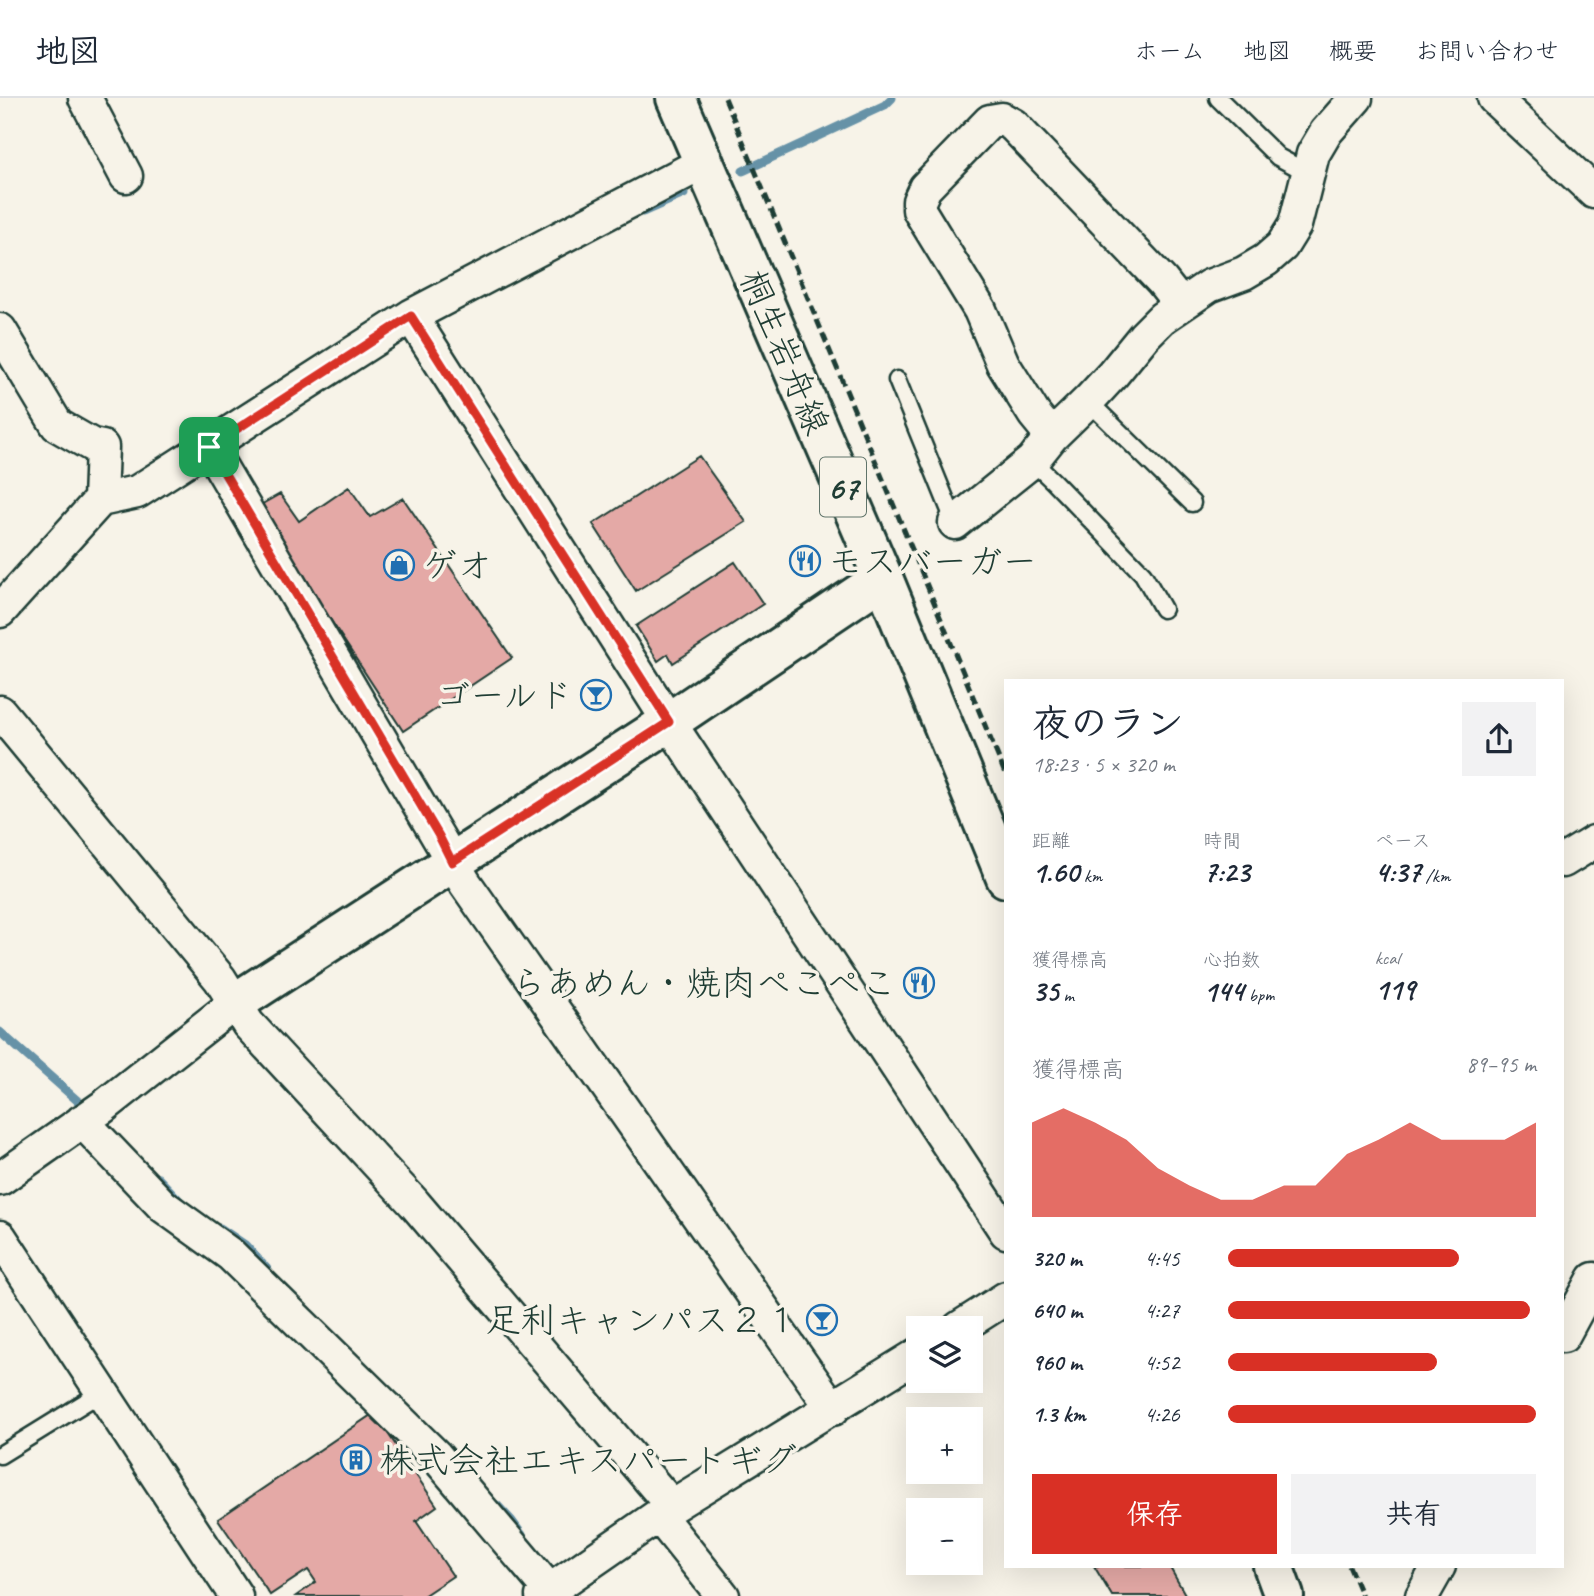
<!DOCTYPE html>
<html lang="ja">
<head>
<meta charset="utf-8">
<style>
  :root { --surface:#fff; --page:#f2f2f3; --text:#1f2937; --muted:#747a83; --line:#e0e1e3; --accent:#d93025 }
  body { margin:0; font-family:Caveat,"Klee One",sans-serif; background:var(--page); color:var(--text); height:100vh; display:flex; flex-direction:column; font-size:26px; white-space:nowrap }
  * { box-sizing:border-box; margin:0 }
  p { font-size:23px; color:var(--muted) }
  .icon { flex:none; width:38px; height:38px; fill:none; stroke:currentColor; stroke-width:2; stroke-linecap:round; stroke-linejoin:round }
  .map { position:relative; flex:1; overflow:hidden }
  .details { position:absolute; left:1004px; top:581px; width:560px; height:889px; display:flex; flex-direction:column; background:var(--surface); border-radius:0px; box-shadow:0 7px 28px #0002 }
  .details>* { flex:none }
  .controls { position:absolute; left:906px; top:1218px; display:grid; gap:14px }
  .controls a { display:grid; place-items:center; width:77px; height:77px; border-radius:0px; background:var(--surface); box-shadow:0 7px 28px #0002; font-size:35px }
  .pin { position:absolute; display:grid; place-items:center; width:60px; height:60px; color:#fff; margin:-30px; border-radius:14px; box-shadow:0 4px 10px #0006 }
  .round { display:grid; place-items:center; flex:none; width:74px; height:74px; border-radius:0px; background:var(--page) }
  .overview { display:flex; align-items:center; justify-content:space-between; height:119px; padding:0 28px }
  h1 { font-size:38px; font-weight:700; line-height:52px }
  .stats { display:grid; grid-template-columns:repeat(3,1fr); gap:10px; height:119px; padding:7px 28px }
  .stats div { display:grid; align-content:center }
  .stats b { font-size:30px; font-weight:700 }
  .stats small { font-size:19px; font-weight:400 }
  .stats p { font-size:19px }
  .chart { height:196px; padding:14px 28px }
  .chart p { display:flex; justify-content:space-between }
  .chart svg { width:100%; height:126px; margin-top:7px; fill:var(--accent); opacity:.7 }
  .primary-button { display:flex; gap:14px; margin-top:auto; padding:14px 28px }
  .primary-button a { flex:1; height:80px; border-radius:0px; background:var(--accent); color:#fff; font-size:28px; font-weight:700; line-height:80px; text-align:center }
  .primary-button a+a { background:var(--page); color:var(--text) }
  ul { padding:0 28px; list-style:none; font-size:23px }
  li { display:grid; grid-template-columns:112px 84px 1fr; align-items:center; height:52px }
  li i { height:18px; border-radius:9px; background:var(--accent) }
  header { display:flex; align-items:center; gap:42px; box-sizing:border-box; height:98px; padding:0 35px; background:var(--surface); border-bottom:2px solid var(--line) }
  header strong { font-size:33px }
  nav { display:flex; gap:38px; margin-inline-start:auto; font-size:24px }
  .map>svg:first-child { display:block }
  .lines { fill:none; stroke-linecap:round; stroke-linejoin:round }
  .stream { stroke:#6692a7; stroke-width:9 }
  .building { fill:#e4a9a6; stroke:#1f3d34; stroke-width:2 }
  .lane-casing { stroke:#1f3d34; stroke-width:21 }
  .street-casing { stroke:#1f3d34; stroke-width:37 }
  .secondary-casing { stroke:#1f3d34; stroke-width:44 }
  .primary-casing { stroke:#1f3d34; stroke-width:44 }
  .lane { stroke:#f7f3e8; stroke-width:16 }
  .street { stroke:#f7f3e8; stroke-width:32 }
  .secondary { stroke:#f7f3e8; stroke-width:38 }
  .primary { stroke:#f7f3e8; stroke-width:38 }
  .rail { stroke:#1f3d34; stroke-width:5; stroke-dasharray:10 5; stroke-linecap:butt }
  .route-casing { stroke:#fff; stroke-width:14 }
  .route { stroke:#d93025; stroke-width:9 }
  .labels { text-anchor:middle; stroke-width:7; stroke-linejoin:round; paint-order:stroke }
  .shield { fill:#f7f3e8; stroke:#60746a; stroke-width:2 }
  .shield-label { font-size:33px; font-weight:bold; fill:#1f3d34 }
  .street-label { font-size:35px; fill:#1f3d34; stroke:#f7f3e8 }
  .poi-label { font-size:35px; fill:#1f3d34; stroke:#f7f3e8; text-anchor:start }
</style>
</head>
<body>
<header>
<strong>地図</strong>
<nav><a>ホーム</a><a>地図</a><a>概要</a><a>お問い合わせ</a></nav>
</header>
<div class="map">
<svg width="1594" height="1498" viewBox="0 0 1594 1498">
  <rect width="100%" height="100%" fill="#f7f3e8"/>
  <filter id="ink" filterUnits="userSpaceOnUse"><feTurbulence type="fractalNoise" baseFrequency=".0143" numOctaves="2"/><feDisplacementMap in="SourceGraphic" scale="14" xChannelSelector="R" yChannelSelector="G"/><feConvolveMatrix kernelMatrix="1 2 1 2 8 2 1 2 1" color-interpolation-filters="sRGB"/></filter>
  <g filter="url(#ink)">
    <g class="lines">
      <!-- stream -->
      <path class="stream" d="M743 73 885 7 892 0
        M643 114 684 96
        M0 934 88 1012
        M158 1080 182 1105
        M220 1130 245 1147 267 1171
        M497 1407 511 1422 522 1437"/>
    </g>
    <!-- building -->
    <path class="building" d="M699 358 746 424 636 493 593 426Z
      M349 389 370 419 403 400 512 560 403 633 257 409 280 396 299 423Z
      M735 464 763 506 673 565 668 556 658 563 636 528Z
      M374 1315 437 1408 416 1423 453 1478 423 1498H296L316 1484 308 1472 270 1497 218 1421Z
      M1094 1468H1169L1186 1498H1112Z"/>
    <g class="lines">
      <!-- lane casing -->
      <g class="lane-casing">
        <path id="lane" d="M1218 0 1278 59 1308 75
          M897 282 955 425
          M1088 303 1192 405
          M1032 363 1054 384 1143 476 1163 511
          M0 1357 102 1294"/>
      </g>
      <!-- street casing -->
      <g class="street-casing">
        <path id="street" d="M85 0 126 78
          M1494 0 1594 94
          M411 218 669 624 1006 1134
          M0 232 57 327 92 347 102 349 100 402
          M1052 338 1034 316 1003 266 980 212 919 112V103L925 90 990 23 1002 21 1013 27 1162 183 1180 206
          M209 349 465 785 833 1311
          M955 425 1032 363 1052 338 1088 303 1113 276 1144 238 1162 220 1209 188 1244 175 1266 162 1282 148 1295 127 1313 56 1326 34 1356 0
          M0 513 100 402 137 394 411 218 703 65
          M0 614 220 881 248 926 414 1105 672 1408
          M1563 763 1594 744
          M82 1023 163 1108 231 1157 436 1358 550 1493 552 1498
          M0 1081 103 1009 235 905
          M0 1139 236 1498
          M959 1230 1006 1200
          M1563 1238 1594 1181
          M659 1418 723 1498
          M542 1498 672 1408 919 1256
          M1422 1498 1439 1468"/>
      </g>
      <!-- secondary casing -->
      <g class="secondary-casing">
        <path id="secondary" d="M235 905 669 624 883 480"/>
      </g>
      <!-- primary casing -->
      <g class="primary-casing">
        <path id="primary" d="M676 0 883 480 1006 780
          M1273 1468 1284 1498"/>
      </g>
      <!-- lane -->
      <use href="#lane" class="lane"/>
      <!-- street -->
      <use href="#street" class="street"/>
      <!-- secondary -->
      <use href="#secondary" class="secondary"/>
      <!-- primary -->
      <use href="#primary" class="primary"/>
      <!-- rail -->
      <path class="rail" d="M725 0 1006 678
        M1349 1468 1362 1498"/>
    </g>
  </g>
  <g class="lines" filter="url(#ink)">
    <!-- route casing -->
    <g class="route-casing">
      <path id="route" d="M411 218 669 624 452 764 439 738 209 349Z"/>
    </g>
    <!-- route -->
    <use href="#route" class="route"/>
  </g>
  <!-- icons -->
  <defs>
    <g id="restaurant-ring" transform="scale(1.575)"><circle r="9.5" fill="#f7f3e8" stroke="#1f6fb2" stroke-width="1.5"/><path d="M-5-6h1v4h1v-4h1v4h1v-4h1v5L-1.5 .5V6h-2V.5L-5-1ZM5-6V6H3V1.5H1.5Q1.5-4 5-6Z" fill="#1f6fb2"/></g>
    <g id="shop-ring" transform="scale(1.575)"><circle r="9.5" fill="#f7f3e8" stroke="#1f6fb2" stroke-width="1.5"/><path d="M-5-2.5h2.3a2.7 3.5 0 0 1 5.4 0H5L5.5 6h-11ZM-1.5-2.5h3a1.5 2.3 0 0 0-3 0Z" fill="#1f6fb2"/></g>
    <g id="bar-ring" transform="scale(1.575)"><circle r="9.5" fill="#f7f3e8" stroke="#1f6fb2" stroke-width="1.5"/><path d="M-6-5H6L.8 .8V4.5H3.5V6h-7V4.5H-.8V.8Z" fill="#1f6fb2"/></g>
    <g id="building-ring" transform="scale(1.575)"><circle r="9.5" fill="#f7f3e8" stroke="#1f6fb2" stroke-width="1.5"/><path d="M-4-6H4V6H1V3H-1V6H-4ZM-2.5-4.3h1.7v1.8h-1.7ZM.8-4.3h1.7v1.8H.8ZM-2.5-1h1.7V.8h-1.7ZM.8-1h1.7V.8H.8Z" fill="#1f6fb2"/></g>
  </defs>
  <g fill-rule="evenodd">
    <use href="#restaurant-ring" x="805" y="463"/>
    <use href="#shop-ring" x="399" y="467"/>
    <use href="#bar-ring" x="596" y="597"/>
    <use href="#restaurant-ring" x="919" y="885"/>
    <use href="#bar-ring" x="822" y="1222"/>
    <use href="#building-ring" x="356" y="1362"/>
  </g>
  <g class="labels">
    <!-- shield labels -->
    <rect class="shield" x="820" y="359.5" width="46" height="59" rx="5"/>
    <g class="shield-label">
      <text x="843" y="401">67</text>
    </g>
    <!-- street labels -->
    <g class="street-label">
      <text transform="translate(785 254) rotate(67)" y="12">桐生岩舟線</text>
    </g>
    <!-- poi labels -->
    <g class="poi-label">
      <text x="828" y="475">モスバーガー</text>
      <text x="422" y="479">ゲオ</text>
      <text x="573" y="609" text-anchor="end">ゴールド</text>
      <text x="896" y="897" text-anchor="end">らあめん・焼肉ぺこぺこ</text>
      <text x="799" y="1234" text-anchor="end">足利キャンパス２１</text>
      <text x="379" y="1374">株式会社エキスパートギグ</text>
    </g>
  </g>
</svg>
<div class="controls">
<a><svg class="icon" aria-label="layers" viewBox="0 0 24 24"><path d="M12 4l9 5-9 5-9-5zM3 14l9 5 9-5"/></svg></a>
<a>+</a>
<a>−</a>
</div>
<div class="pin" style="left:209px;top:349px;background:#1e9e55"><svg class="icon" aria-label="arrive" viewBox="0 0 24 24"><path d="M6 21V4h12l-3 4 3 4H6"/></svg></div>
<section class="details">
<div class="overview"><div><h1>夜のラン</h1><p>18:23 · 5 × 320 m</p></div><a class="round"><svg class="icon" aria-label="share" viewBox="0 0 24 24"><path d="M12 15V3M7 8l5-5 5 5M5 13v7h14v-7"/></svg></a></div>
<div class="stats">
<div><p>距離</p><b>1.60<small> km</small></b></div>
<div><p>時間</p><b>7:23</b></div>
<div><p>ペース</p><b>4:37<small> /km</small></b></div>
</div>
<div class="stats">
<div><p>獲得標高</p><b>35<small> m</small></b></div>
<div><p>心拍数</p><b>144<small> bpm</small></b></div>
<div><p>kcal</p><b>119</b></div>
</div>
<div class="chart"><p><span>獲得標高</span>89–95 m</p>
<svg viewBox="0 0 160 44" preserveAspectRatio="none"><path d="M0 44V11L10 6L20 11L30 17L40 27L50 33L60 38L70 38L80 33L90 33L100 22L110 17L120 11L130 17L140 17L150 17L160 11V44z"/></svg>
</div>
<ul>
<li><b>320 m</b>4:45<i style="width:75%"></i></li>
<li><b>640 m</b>4:27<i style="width:98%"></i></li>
<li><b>960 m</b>4:52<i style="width:68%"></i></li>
<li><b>1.3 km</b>4:26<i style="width:100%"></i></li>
</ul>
<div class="primary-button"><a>保存</a><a>共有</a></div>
</section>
</div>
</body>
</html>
